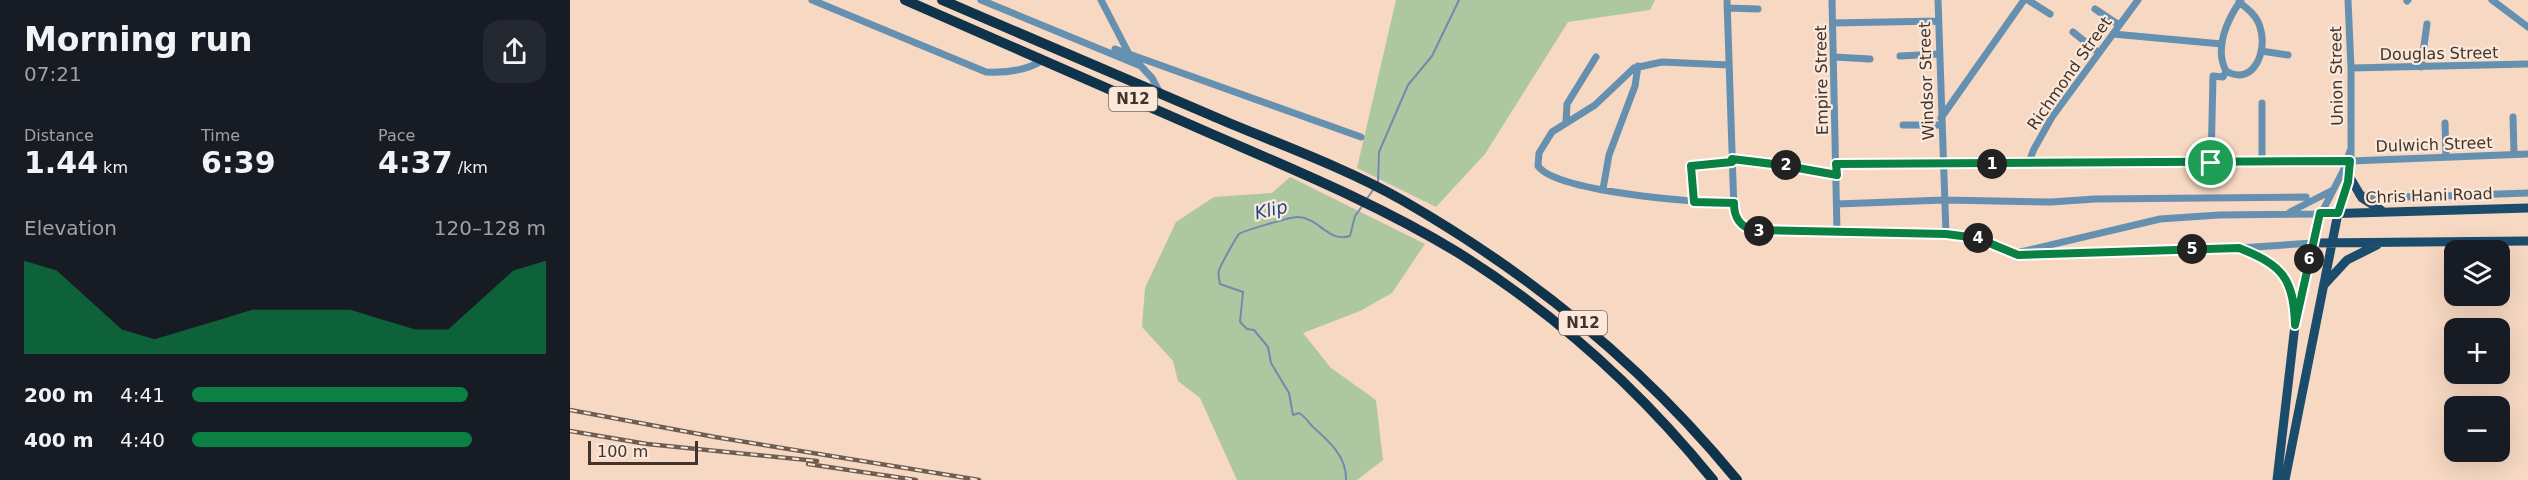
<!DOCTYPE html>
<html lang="en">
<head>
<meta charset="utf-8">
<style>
  :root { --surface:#171b24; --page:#242831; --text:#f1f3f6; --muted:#9ea1a6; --accent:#0b8043 }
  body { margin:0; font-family:"DejaVu Sans",sans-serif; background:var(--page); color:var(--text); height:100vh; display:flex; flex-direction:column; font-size:22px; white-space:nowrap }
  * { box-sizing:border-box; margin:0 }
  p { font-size:20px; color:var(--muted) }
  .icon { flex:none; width:33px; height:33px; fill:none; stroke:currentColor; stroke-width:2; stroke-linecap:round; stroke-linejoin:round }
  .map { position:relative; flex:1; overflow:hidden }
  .details { display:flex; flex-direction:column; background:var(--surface); width:570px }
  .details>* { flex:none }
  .fabs { position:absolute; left:1874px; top:240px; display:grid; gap:12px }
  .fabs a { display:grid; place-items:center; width:66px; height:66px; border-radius:12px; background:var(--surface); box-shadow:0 6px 24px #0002; font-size:30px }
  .scale { position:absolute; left:18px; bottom:15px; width:110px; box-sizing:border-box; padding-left:6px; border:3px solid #41342c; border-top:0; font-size:16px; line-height:21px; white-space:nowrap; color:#41342c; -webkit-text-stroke:4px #fbe8da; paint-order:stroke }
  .pin { position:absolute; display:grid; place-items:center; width:51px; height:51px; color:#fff; margin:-26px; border:3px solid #fff; border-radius:50%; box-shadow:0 2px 6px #0007 }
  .km { position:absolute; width:30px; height:30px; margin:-15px; border-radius:50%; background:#222; color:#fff; font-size:16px; line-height:30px; text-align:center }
  .round { display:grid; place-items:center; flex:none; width:63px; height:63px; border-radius:18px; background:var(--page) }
  .summary { display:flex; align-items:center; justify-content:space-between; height:102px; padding:0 24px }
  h1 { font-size:33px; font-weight:700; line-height:45px }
  .metrics { display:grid; grid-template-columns:repeat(3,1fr); gap:9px; height:102px; padding:6px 24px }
  .metrics div { display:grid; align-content:center }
  .metrics b { font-size:30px; font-weight:700 }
  .metrics small { font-size:16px; font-weight:400 }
  .metrics p { font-size:16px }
  .chart { height:168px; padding:12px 24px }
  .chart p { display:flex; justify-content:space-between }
  .chart svg { width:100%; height:108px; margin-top:6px; fill:var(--accent); opacity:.7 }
  ul { padding:0 24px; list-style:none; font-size:20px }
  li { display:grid; grid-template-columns:96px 72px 1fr; align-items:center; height:45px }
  li i { height:15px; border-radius:8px; background:var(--accent) }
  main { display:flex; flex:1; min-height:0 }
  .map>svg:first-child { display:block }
  .green { fill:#adc8a0 }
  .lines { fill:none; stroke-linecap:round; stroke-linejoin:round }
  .stream { stroke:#738aae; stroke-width:2 }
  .minor { stroke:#6690b0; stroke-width:7 }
  .major { stroke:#1b4c6c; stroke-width:9 }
  .highway { stroke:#10334c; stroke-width:10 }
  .rail-casing { stroke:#6e5d51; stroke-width:4.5 }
  .rail { stroke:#fbe8da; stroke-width:2; stroke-dasharray:7; stroke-linecap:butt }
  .route-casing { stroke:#fff; stroke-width:12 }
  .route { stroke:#0b8043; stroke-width:8 }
  .labels { text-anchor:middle; stroke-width:4.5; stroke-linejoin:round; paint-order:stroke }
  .shield { fill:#fbe8da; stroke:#796a60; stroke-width:1.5 }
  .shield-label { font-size:15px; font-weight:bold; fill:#41342c }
  .street-label { font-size:16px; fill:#41342c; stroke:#fbe8da }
  .water-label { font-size:18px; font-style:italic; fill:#1a498a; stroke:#fbe8da }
</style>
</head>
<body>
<main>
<section class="details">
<div class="summary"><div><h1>Morning run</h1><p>07:21</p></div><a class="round"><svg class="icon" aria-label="share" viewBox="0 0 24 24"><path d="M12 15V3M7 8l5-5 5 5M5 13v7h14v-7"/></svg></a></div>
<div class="metrics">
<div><p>Distance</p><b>1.44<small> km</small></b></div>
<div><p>Time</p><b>6:39</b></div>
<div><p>Pace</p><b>4:37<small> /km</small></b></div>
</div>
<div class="chart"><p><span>Elevation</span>120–128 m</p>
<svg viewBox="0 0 160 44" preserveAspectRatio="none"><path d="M0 44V6L10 10L20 22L30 34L40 38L50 34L60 30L70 26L80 26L90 26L100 26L110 30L120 34L130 34L140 22L150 10L160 6V44z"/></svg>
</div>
<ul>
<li><b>200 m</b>4:41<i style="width:78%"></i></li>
<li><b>400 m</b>4:40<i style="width:79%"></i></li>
</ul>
</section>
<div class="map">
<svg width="1958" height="480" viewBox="0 0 1958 480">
  <rect width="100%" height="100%" fill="#f7d8c2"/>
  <!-- green -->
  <path class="green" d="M826 0H1085L1080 10 998 22 915 154 866 207 787 168Z
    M720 177 855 244 822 293 790 311 733 333 761 368 806 400 813 460 787 480H667L630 398 608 381 603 361 572 327 575 288 606 222 644 197 702 193Z"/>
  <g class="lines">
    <!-- stream -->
    <path class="stream" d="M808 183 809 152 838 85 862 56 889 0
      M796 200 803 190
      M776 480C777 457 759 441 743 427 738 422 736 417 729 413L723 415 719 393 701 363 698 347 684 330 677 329 670 322 673 292 650 284C649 280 648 274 649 270 651 265 666 237 669 234 673 231 720 217 727 217 749 217 758 243 780 236L785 216 793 205"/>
    <!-- minor -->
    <path class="minor" d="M242 0 416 72C436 73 456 71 473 60
      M411 0 571 66
      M531 0 559 54
      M1157 0 1164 211C1168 225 1176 230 1190 231L1376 234 1407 238 1448 255 1669 248 1743 243
      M1262 0 1267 232
      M1368 0 1376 234
      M1458 0 1480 14
      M1922 0 1958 27
      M1837 1 1838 0
      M1669 2C1678 9 1687 16 1690 27 1698 50 1684 87 1656 71 1644 48 1657 20 1671 0
      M1157 8 1188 9
      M1525 9 1549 25
      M1263 23 1368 21
      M1503 32 1529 53
      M1543 34 1652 44
      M545 49 791 137
      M1691 51 1718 55
      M1330 56 1369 54
      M1264 57 1300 59
      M569 64 582 78 590 93
      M1159 65 1092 62 1064 68 1025 105 982 132 969 153 968 166C986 192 1129 203 1164 203
      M1851 67 1857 24
      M1781 68 1958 64
      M1943 117 1944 154
      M1371 118 1454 0
      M996 122 997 104 1026 57
      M1875 123 1876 157
      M1333 125H1371
      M1162 159 1211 165 1267 175
      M1692 162V103
      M1641 163 1643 76 1653 77 1656 71
      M1266 164 1781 161 1958 154
      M1458 164 1464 149 1482 117 1568 0
      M1033 189 1039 155 1065 86 1068 66
      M1789 195 1845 197 1958 193
      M1124 203 1121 166 1162 162
      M1267 204 1374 200 1481 202 1525 199 1736 197
      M1720 212 1761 191
      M1768 213 1778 182 1781 155V68L1778 0
      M1442 254 1590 219 1649 215 1751 214 1773 171 1780 151"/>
    <!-- major -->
    <path class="major" d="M1779 176 1792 198 1811 210
      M1743 243 1958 241
      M1669 248C1703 262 1723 273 1725 313
      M1754 285 1777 260 1807 245
      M1707 480 1725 325 1751 214 1958 208
      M1715 480 1768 213"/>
    <!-- highway -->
    <path class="highway" d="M335 0C436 44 537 88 637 132 722 169 808 204 887 252 985 313 1071 391 1143 480
      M372 0C468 41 564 82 659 123 717 147 777 169 832 200 961 274 1072 364 1167 480"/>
    <!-- rail casing -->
    <g class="rail-casing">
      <path id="rail" d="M0 410 145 437 409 480
        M0 431 77 444 247 461
        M238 464 346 480"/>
    </g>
    <!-- rail -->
    <use href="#rail" class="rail"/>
  </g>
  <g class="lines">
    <!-- route casing -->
    <g class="route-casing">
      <path id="route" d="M1162 159 1211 165 1267 175 1266 164 1780 161 1778 182 1768 213H1750L1725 325C1724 278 1712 265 1669 248L1448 255 1407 238 1376 234 1183 230C1169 226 1164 217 1164 203L1124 202 1121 166 1162 162Z"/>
    </g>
    <!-- route -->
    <use href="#route" class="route"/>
  </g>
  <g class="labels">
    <!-- shield labels -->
    <g class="shield">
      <rect x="539" y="87" width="48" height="24" rx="4.5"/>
      <rect x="989" y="311" width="48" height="24" rx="4.5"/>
    </g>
    <g class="shield-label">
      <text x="563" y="104">N12</text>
      <text x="1013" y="328">N12</text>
    </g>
    <!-- street labels -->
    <g class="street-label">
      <text transform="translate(1869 53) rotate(-1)" y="6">Douglas Street</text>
      <text transform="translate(1499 73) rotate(-55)" y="6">Richmond Street</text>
      <text transform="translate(1766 76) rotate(-91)" y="6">Union Street</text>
      <text transform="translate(1251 80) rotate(-91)" y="6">Empire Street</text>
      <text transform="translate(1356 81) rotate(-92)" y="6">Windsor Street</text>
      <text transform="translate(1864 144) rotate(-2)" y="6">Dulwich Street</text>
      <text transform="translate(1859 195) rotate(-2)" y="6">Chris Hani Road</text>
    </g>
    <!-- water labels -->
    <g class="water-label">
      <text transform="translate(701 210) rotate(-13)" y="6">Klip</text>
    </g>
  </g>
</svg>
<div class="fabs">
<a><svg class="icon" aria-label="layers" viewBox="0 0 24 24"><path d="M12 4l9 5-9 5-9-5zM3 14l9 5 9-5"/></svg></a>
<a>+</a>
<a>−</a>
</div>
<div class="scale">100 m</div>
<div class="pin" style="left:1641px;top:163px;background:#1e9e55"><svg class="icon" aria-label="arrive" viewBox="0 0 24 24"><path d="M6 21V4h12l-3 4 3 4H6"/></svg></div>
<b class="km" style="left:1422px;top:164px">1</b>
<b class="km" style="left:1216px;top:165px">2</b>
<b class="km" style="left:1189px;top:231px">3</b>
<b class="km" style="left:1408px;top:238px">4</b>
<b class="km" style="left:1622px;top:249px">5</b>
<b class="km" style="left:1739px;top:259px">6</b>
</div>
</main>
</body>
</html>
